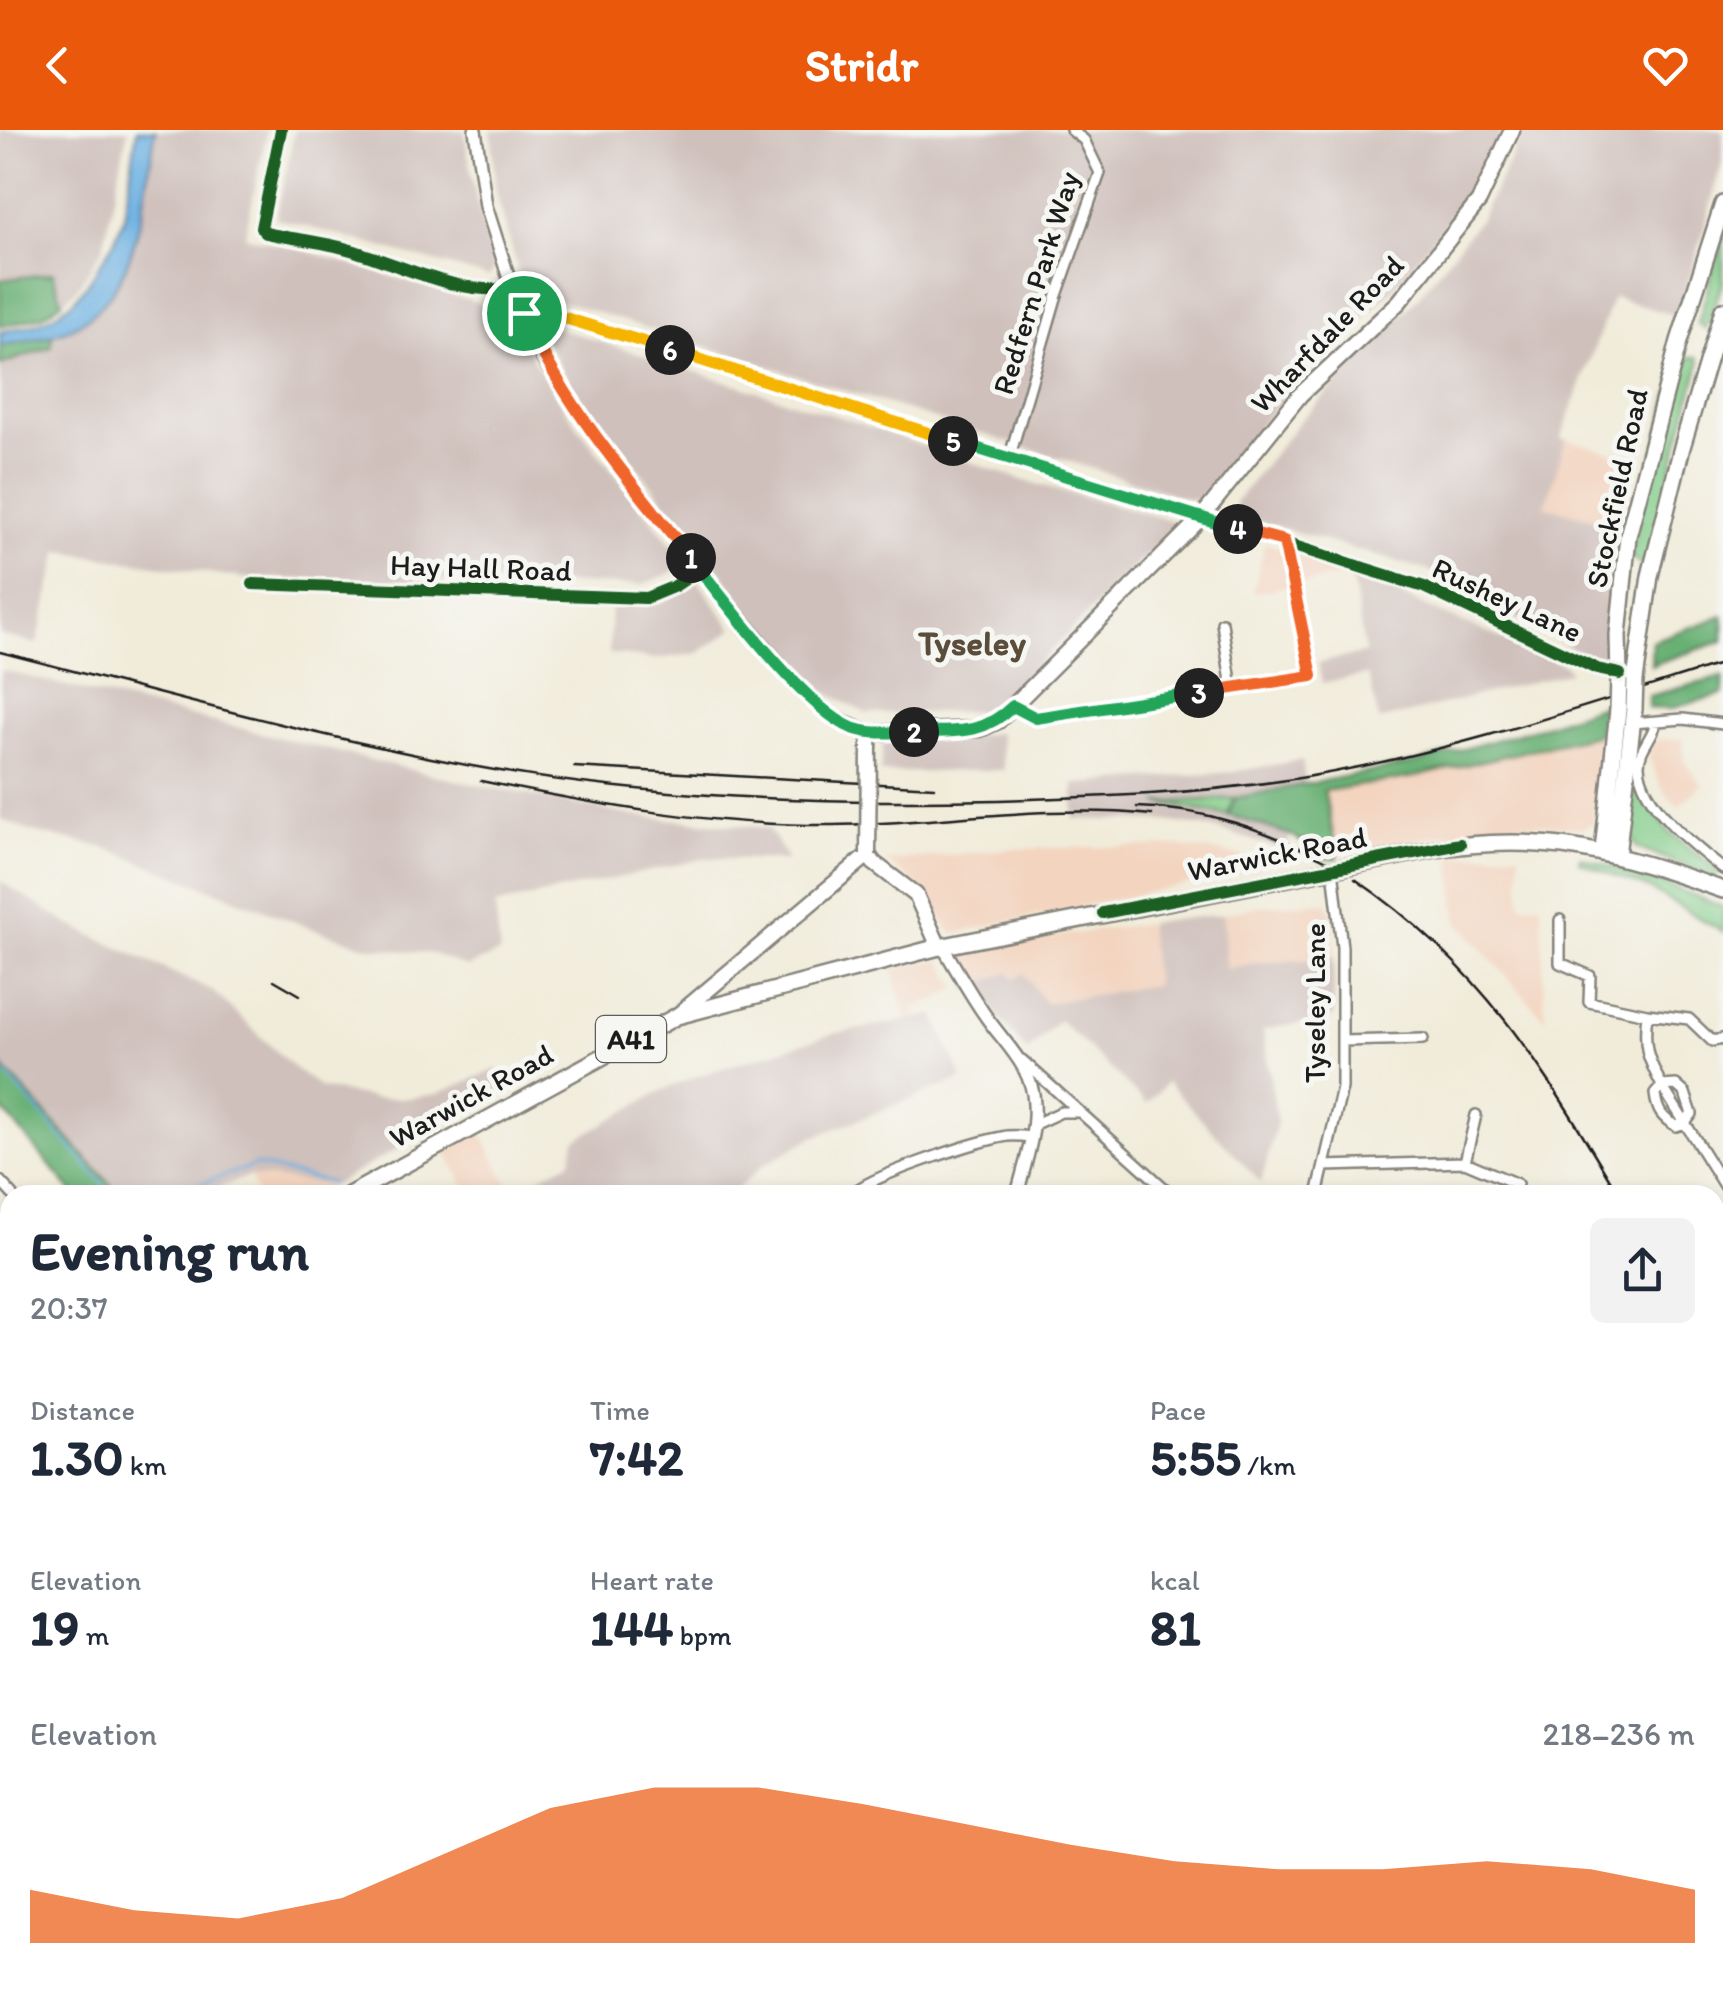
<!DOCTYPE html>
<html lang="en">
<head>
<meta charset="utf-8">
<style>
  :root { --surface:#fff; --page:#f2f2f3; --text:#1f2937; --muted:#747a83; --accent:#ea580c }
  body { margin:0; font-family:Itim,sans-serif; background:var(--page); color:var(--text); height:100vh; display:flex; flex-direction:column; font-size:38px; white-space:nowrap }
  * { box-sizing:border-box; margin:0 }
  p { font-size:32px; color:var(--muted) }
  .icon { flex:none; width:55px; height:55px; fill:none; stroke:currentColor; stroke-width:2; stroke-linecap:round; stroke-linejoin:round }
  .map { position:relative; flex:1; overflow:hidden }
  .sheet { position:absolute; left:0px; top:1055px; width:1725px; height:810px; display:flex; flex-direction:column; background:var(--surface); border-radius:30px 30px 0 0; box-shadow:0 5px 15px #0003 }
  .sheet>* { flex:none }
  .pin { position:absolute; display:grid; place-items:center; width:85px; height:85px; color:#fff; margin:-42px; border:5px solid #fff; border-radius:50%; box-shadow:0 2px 10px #0007 }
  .km { position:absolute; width:50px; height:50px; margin:-25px; border-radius:50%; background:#222; color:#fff; font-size:28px; line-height:50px; text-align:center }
  .round { display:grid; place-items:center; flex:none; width:105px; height:105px; border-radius:15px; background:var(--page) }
  .summary { display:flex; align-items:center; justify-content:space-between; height:170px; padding:0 30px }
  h1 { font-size:55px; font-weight:800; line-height:75px }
  .stats { display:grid; grid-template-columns:repeat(3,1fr); gap:15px; height:170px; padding:10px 30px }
  .stats div { display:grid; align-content:center }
  .stats b { font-size:50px; font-weight:800 }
  .stats small { font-size:28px; font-weight:400 }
  .stats p { font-size:28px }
  .chart { height:280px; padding:20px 30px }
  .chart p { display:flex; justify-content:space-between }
  .chart svg { width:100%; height:180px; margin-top:10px; fill:var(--accent); opacity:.7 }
  header { display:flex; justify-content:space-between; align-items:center; height:130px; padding:0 30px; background:var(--accent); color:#fff; font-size:45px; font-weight:800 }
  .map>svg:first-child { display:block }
  .built { fill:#f3d4bf }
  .industrial { fill:#cfc0bb }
  .green { fill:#82cc88; stroke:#4f7452; stroke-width:2.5 }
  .forest { fill:#69b074; stroke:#426648; stroke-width:2.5 }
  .water { fill:#6cb0e2; stroke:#44667f; stroke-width:2.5 }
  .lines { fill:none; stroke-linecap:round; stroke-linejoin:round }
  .stream { stroke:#6cb0e2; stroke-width:2.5 }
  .minor-casing { stroke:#86847b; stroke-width:14 }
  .tertiary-casing { stroke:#86847b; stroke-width:16 }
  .secondary-casing { stroke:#86847b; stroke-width:19 }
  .primary-casing { stroke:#86847b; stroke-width:20 }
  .trunk-casing { stroke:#86847b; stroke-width:20 }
  .minor { stroke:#fff; stroke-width:9 }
  .tertiary { stroke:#fff; stroke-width:11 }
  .secondary { stroke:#fff; stroke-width:14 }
  .primary { stroke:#fff; stroke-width:15 }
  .trunk { stroke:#fff; stroke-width:15 }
  .rail { stroke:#1c1c1c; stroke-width:2.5 }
  .secondary-bridge-casing { stroke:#86847b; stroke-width:19; stroke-linecap:butt }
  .primary-bridge-casing { stroke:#86847b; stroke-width:20; stroke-linecap:butt }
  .secondary-bridge { stroke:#fff; stroke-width:14 }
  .primary-bridge { stroke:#fff; stroke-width:15 }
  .cycleway-casing { stroke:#f6f6f2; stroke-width:19 }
  .cycleway { stroke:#1b5e20; stroke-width:12 }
  .split-1-casing { stroke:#fff; stroke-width:20 }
  .split-2-casing { stroke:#fff; stroke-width:20 }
  .split-3-casing { stroke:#fff; stroke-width:20 }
  .split-4-casing { stroke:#fff; stroke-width:20 }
  .split-5-casing { stroke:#fff; stroke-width:20 }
  .split-6-casing { stroke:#fff; stroke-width:20 }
  .split-7-casing { stroke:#fff; stroke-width:20 }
  .split-1 { stroke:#f0652b; stroke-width:12 }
  .split-2 { stroke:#22a559; stroke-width:12 }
  .split-3 { stroke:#22a559; stroke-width:12 }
  .split-4 { stroke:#f0652b; stroke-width:12 }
  .split-5 { stroke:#22a559; stroke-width:12 }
  .split-6 { stroke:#f5b400; stroke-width:12 }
  .split-7 { stroke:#f5b400; stroke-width:12 }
  .labels { text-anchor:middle; stroke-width:10; stroke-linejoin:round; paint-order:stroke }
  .shield { fill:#f6f6f2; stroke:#5d5d5c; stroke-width:2.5 }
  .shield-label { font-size:28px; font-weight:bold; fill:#1c1c1c }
  .street-label { font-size:30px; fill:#1c1c1c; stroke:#f6f6f2 }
  .quarter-label { font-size:35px; font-weight:bold; fill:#5a4d3c; stroke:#f6f6f2 }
</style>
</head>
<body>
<header><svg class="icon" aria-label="back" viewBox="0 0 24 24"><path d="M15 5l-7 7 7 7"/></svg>Stridr<svg class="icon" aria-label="heart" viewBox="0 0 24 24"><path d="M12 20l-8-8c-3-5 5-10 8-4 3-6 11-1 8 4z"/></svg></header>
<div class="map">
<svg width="1723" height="1865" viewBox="0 0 1723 1865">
  <rect width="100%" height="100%" fill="#f6f6f2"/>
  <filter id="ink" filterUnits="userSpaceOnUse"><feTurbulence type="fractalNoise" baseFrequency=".01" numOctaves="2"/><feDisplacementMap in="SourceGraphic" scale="20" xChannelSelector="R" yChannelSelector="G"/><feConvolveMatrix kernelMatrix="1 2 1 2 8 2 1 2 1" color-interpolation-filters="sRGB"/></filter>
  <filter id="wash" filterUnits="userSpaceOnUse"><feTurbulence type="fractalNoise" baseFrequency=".0048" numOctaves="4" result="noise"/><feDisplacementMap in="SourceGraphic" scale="40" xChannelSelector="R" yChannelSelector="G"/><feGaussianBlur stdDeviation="2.25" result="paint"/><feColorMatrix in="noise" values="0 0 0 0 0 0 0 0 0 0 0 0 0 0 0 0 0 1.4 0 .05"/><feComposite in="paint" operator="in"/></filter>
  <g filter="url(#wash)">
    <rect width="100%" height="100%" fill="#f1ecda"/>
    <!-- built -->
    <path class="built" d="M1566 309 1639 331 1621 396 1544 376Z
      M1265 413 1351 442V444L1253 463Z
      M1599 604 1593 692 1584 699 1540 694 1501 695 1338 724 1323 661 1414 647Z
      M1683 609 1685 631 1702 655 1678 677 1662 658 1648 626 1656 610Z
      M1174 716 1240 725 1259 739 955 803 949 800 920 757 886 731 1009 719Z
      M1519 722 1521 775 1541 774 1545 889 1458 792 1451 726Z
      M1327 772 1331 782 1334 828 1254 833 1226 839 1223 784 1258 776Z
      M1148 793 1156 855 1045 873 1009 842 978 854 962 829 965 824 1052 807Z
      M934 830 942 832 957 857 932 873 930 870 914 878 916 888 906 890 893 839Z
      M481 1003 512 1061 504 1065H470L445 1021Z
      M250 1046 333 1055 320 1065H257Z
      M1715 1741 1723 1743V1840L1715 1839Z
      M344 1855H440L443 1865H350Z"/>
    <!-- industrial -->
    <path class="industrial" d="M0 0H128L103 118 76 160 62 172 52 143 0 150Z
      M158 0H267L245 106 310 122 510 182 534 231 580 300 684 430 671 443 641 455 243 448 59 421 37 514 0 505V235L51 217 52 205 83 192 135 110Z
      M295 0H464L475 64 494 140 489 147 276 88Z
      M491 0H1503L1463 71 1392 160 1275 277 1201 368 1192 370 523 159 496 62Z
      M1525 0H1723V31L1679 187 1613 167 1561 309H1566L1545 376 1621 396 1604 525 1592 529 1429 441 1237 385 1235 373 1297 294 1415 171 1481 87Z
      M551 196 852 291 1022 350 1170 390 1174 397 991 581 867 584 823 561 762 499 707 423 573 259 542 204Z
      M1351 442 1440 483 1563 534 1570 542 1379 591 1368 545 1322 553 1318 533 1365 523Z
      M698 451 733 499 699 523 657 529 609 524 611 474H659Z
      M0 540 458 651 634 686 768 698 788 730 708 728 495 775 500 823 467 837 433 824 369 817 313 799 106 718 29 701 0 689Z
      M999 603 1004 640 880 643 883 612Z
      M1302 630 1306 656 1235 668 1163 673 1256 692 1291 705 1284 720 1217 699 1167 691 1074 689V654L1233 642Z
      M0 751 70 795 213 861 293 937 321 958 374 968H409L437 964 497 939 509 957 333 1055 250 1046 198 1065H75L0 977Z
      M1223 784 1226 839 1254 833 1334 828V887L1263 900 1277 992 1261 1053 1167 952 1147 974 1059 890 1027 922 1000 889 978 854 1009 842 1015 849 1024 843 1045 873 1155 855 1148 793Z
      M934 885 963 949 811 1008 762 1036 731 1065H504L571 1031 575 1010 661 961 697 946 833 904Z
      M0 1531H10V1706L0 1704Z
      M0 1740 10 1741V1855H344L349 1865H0Z"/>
    <!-- green -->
    <path class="green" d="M1723 99V152L1706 199 1698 194Z
      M1687 227H1698L1700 233 1645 438 1631 427 1638 384 1678 233Z
      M1634 655 1640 657 1668 701 1719 741 1716 748 1637 718 1628 701Z
      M1235 668 1228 685 1158 673Z
      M1580 727 1648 747 1723 777V802L1648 758 1579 732Z"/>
    <!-- forest -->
    <path class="forest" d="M53 143 62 172 42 186 0 197V150Z
      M52 205 51 217 0 235V216Z
      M1723 486V511L1651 535 1652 511Z
      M1723 547V564L1670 579 1648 578 1649 566Z
      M1605 574 1599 604 1414 647 1324 661 1338 728 1327 729 1291 705 1228 685 1235 668 1415 633 1540 597Z
      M0 934 120 1065H75L0 977Z"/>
    <!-- water -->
    <path class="water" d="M137 0H156C143 62 142 153 82 192 58 207 27 210 0 216V202L39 193 54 185 72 172 86 156 114 112 124 87Z"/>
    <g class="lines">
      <!-- stream -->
      <path class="stream" d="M0 937 113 1065
        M166 1065 256 1035 332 1053"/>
    </g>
  </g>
  <g filter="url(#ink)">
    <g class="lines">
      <!-- minor casing -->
      <g class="minor-casing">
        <path id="minor" d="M281 0 261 98 266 103C294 109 324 112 351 120 402 135 459 166 512 158
          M523 183 545 182 620 204 1424 457 1597 539 1619 544
          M1009 329 1056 168 1100 43 1084 10 1071 0
          M253 454 646 468 675 456 700 439
          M1222 493 1232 558
          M1013 576 1036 588 1312 546 1284 411
          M1656 592C1653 608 1639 618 1639 635 1640 674 1695 717 1723 739
          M1632 593 1683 589 1723 594
          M1560 790V833L1590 846 1589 872 1647 884
          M1342 911 1423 909
          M1022 930 1172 1065
          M1685 993 1676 996C1662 988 1657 981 1655 964L1662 956C1647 927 1643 917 1647 884L1689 889 1712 911 1723 909
          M1685 993 1692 984 1685 963 1676 955 1662 956 1723 1054
          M1033 995 1061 982H1080
          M1465 1032 1476 985
          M1324 1036 1465 1032 1517 1054
          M0 1051 13 1065
          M851 1065C868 1046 978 1011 1007 1006 1014 1005 1023 1006 1031 1007
          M1317 1065 1342 958V817L1333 739
          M1715 1165 1723 1164
          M0 1357 10 1350
          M0 1422 10 1421
          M0 1523H10
          M1715 1684 1722 1688
          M790 1855 794 1865
          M1499 1855 1500 1865
          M977 1865 979 1855
          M1683 1865 1684 1855"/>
      </g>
      <!-- tertiary casing -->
      <g class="tertiary-casing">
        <path id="tertiary" d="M475 0 486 76 512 158 540 224 570 271 700 439 793 550 834 588 870 603
          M939 817 946 822C959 844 972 867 987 888 1006 915 1033 938 1034 974 1036 1004 1024 1036 1017 1065
          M0 1723 10 1725
          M453 1855 456 1865
          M1315 1855 1374 1865
          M1127 1865 1128 1855"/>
      </g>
      <!-- secondary casing -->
      <g class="secondary-casing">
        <path id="secondary" d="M869 617 870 603 980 599 998 591 1201 388 1300 265 1399 172 1479 71 1512 0
          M678 885 868 725 874 733 916 765 939 817"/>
      </g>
      <!-- primary casing -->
      <g class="primary-casing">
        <path id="primary" d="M1619 550 1618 505 1628 406 1679 211 1723 74
          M1635 550 1650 446 1682 317 1723 180
          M1603 721 1618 580
          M1617 726 1634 579"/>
      </g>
      <!-- trunk casing -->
      <g class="trunk-casing">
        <path id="trunk" d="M349 1065 677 886 939 817 1430 720C1545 701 1615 722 1723 760
          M0 1214 10 1208"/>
      </g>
      <!-- minor -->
      <use href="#minor" class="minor"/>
      <!-- tertiary -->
      <use href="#tertiary" class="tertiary"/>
      <!-- secondary -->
      <use href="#secondary" class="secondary"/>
      <!-- primary -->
      <use href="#primary" class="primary"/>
      <!-- trunk -->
      <use href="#trunk" class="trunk"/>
      <!-- rail -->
      <path class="rail" d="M0 522C156 562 313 606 472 636 645 668 823 674 999 670 1102 667 1205 664 1306 647 1448 623 1586 576 1723 533
        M574 637 934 657
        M481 651C598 675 713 696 833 695 939 693 1047 674 1152 685
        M1137 677C1206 678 1266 700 1327 731
        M1355 749C1481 835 1543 937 1619 1065
        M274 850 300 865
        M1715 1250 1723 1270"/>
      <!-- secondary-bridge casing -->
      <g class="secondary-bridge-casing">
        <path id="secondary-bridge" d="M868 725 869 617"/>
      </g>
      <!-- primary-bridge casing -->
      <g class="primary-bridge-casing">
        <path id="primary-bridge" d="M1634 579 1635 550
          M1618 580 1619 550"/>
      </g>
      <!-- secondary-bridge -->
      <use href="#secondary-bridge" class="secondary-bridge"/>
      <!-- primary-bridge -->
      <use href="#primary-bridge" class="primary-bridge"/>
      <!-- cycleway casing -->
      <g class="cycleway-casing">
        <path id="cycleway" d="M281 0 261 98 266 103C294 109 324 112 351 120 402 135 459 166 512 158
          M523 183 545 182 620 204 1424 457 1597 539 1620 544
          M253 454 646 468 675 456 700 439
          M1103 783 1460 714"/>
      </g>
      <!-- cycleway -->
      <use href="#cycleway" class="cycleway"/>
    </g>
  </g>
  <g class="lines" filter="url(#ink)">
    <!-- split-1 casing -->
    <g class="split-1-casing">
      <path id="split-1" d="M524 183C562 275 630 350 691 428"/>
    </g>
    <!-- split-2 casing -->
    <g class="split-2-casing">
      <path id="split-2" d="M691 428C724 470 806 580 852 598 871 605 894 602 914 602"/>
    </g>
    <!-- split-3 casing -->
    <g class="split-3-casing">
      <path id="split-3" d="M914 602C955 601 982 606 1013 576L1036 588 1199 563"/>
    </g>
    <!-- split-4 casing -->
    <g class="split-4-casing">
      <path id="split-4" d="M1199 563 1312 546 1284 411 1238 399"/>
    </g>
    <!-- split-5 casing -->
    <g class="split-5-casing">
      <path id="split-5" d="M953 311 1238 399"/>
    </g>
    <!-- split-6 casing -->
    <g class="split-6-casing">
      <path id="split-6" d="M670 220 953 311"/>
    </g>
    <!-- split-7 casing -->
    <g class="split-7-casing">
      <path id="split-7" d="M524 183 545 182 670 220"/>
    </g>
    <!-- split-1 -->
    <use href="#split-1" class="split-1"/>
    <!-- split-2 -->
    <use href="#split-2" class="split-2"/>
    <!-- split-3 -->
    <use href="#split-3" class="split-3"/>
    <!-- split-4 -->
    <use href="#split-4" class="split-4"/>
    <!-- split-5 -->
    <use href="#split-5" class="split-5"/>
    <!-- split-6 -->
    <use href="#split-6" class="split-6"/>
    <!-- split-7 -->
    <use href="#split-7" class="split-7"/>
  </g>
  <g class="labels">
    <!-- shield labels -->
    <rect class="shield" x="596" y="886" width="70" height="46" rx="8"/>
    <g class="shield-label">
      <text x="631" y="919">A41</text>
    </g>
    <!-- street labels -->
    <g class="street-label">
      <text transform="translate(1036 153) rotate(-73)" y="10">Redfern Park Way</text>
      <text transform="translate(1327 204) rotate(-46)" y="10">Wharfdale Road</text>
      <text transform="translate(1617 358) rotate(-78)" y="10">Stockfield Road</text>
      <text transform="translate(481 438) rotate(2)" y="10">Hay Hall Road</text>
      <text transform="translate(1507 470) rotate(25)" y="10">Rushey Lane</text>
      <text transform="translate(1277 724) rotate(-11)" y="10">Warwick Road</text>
      <text transform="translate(1315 873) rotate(-90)" y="10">Tyseley Lane</text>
      <text transform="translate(471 966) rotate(-29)" y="10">Warwick Road</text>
    </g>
    <!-- quarter labels -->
    <g class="quarter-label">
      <text x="972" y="525">Tyseley</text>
    </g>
  </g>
</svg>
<div class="pin" style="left:524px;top:183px;background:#1e9e55"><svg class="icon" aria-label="arrive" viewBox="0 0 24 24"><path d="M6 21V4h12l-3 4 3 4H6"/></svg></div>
<b class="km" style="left:691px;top:428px">1</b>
<b class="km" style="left:914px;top:602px">2</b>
<b class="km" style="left:1199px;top:563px">3</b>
<b class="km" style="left:1238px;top:399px">4</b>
<b class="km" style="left:953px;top:311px">5</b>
<b class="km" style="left:670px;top:220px">6</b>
<section class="sheet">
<div class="summary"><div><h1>Evening run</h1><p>20:37</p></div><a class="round"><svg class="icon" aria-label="share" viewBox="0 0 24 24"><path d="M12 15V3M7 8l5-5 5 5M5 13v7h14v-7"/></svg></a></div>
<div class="stats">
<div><p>Distance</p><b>1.30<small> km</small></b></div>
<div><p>Time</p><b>7:42</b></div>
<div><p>Pace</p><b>5:55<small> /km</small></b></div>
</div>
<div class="stats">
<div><p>Elevation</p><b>19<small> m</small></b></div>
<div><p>Heart rate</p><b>144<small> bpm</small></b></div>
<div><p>kcal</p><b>81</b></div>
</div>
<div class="chart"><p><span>Elevation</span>218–236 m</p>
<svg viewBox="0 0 160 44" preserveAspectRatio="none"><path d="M0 44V31L10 36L20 38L30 33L40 22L50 11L60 6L70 6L80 10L90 15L100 20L110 24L120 26L130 26L140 24L150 26L160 31V44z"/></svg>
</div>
</section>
</div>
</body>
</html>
